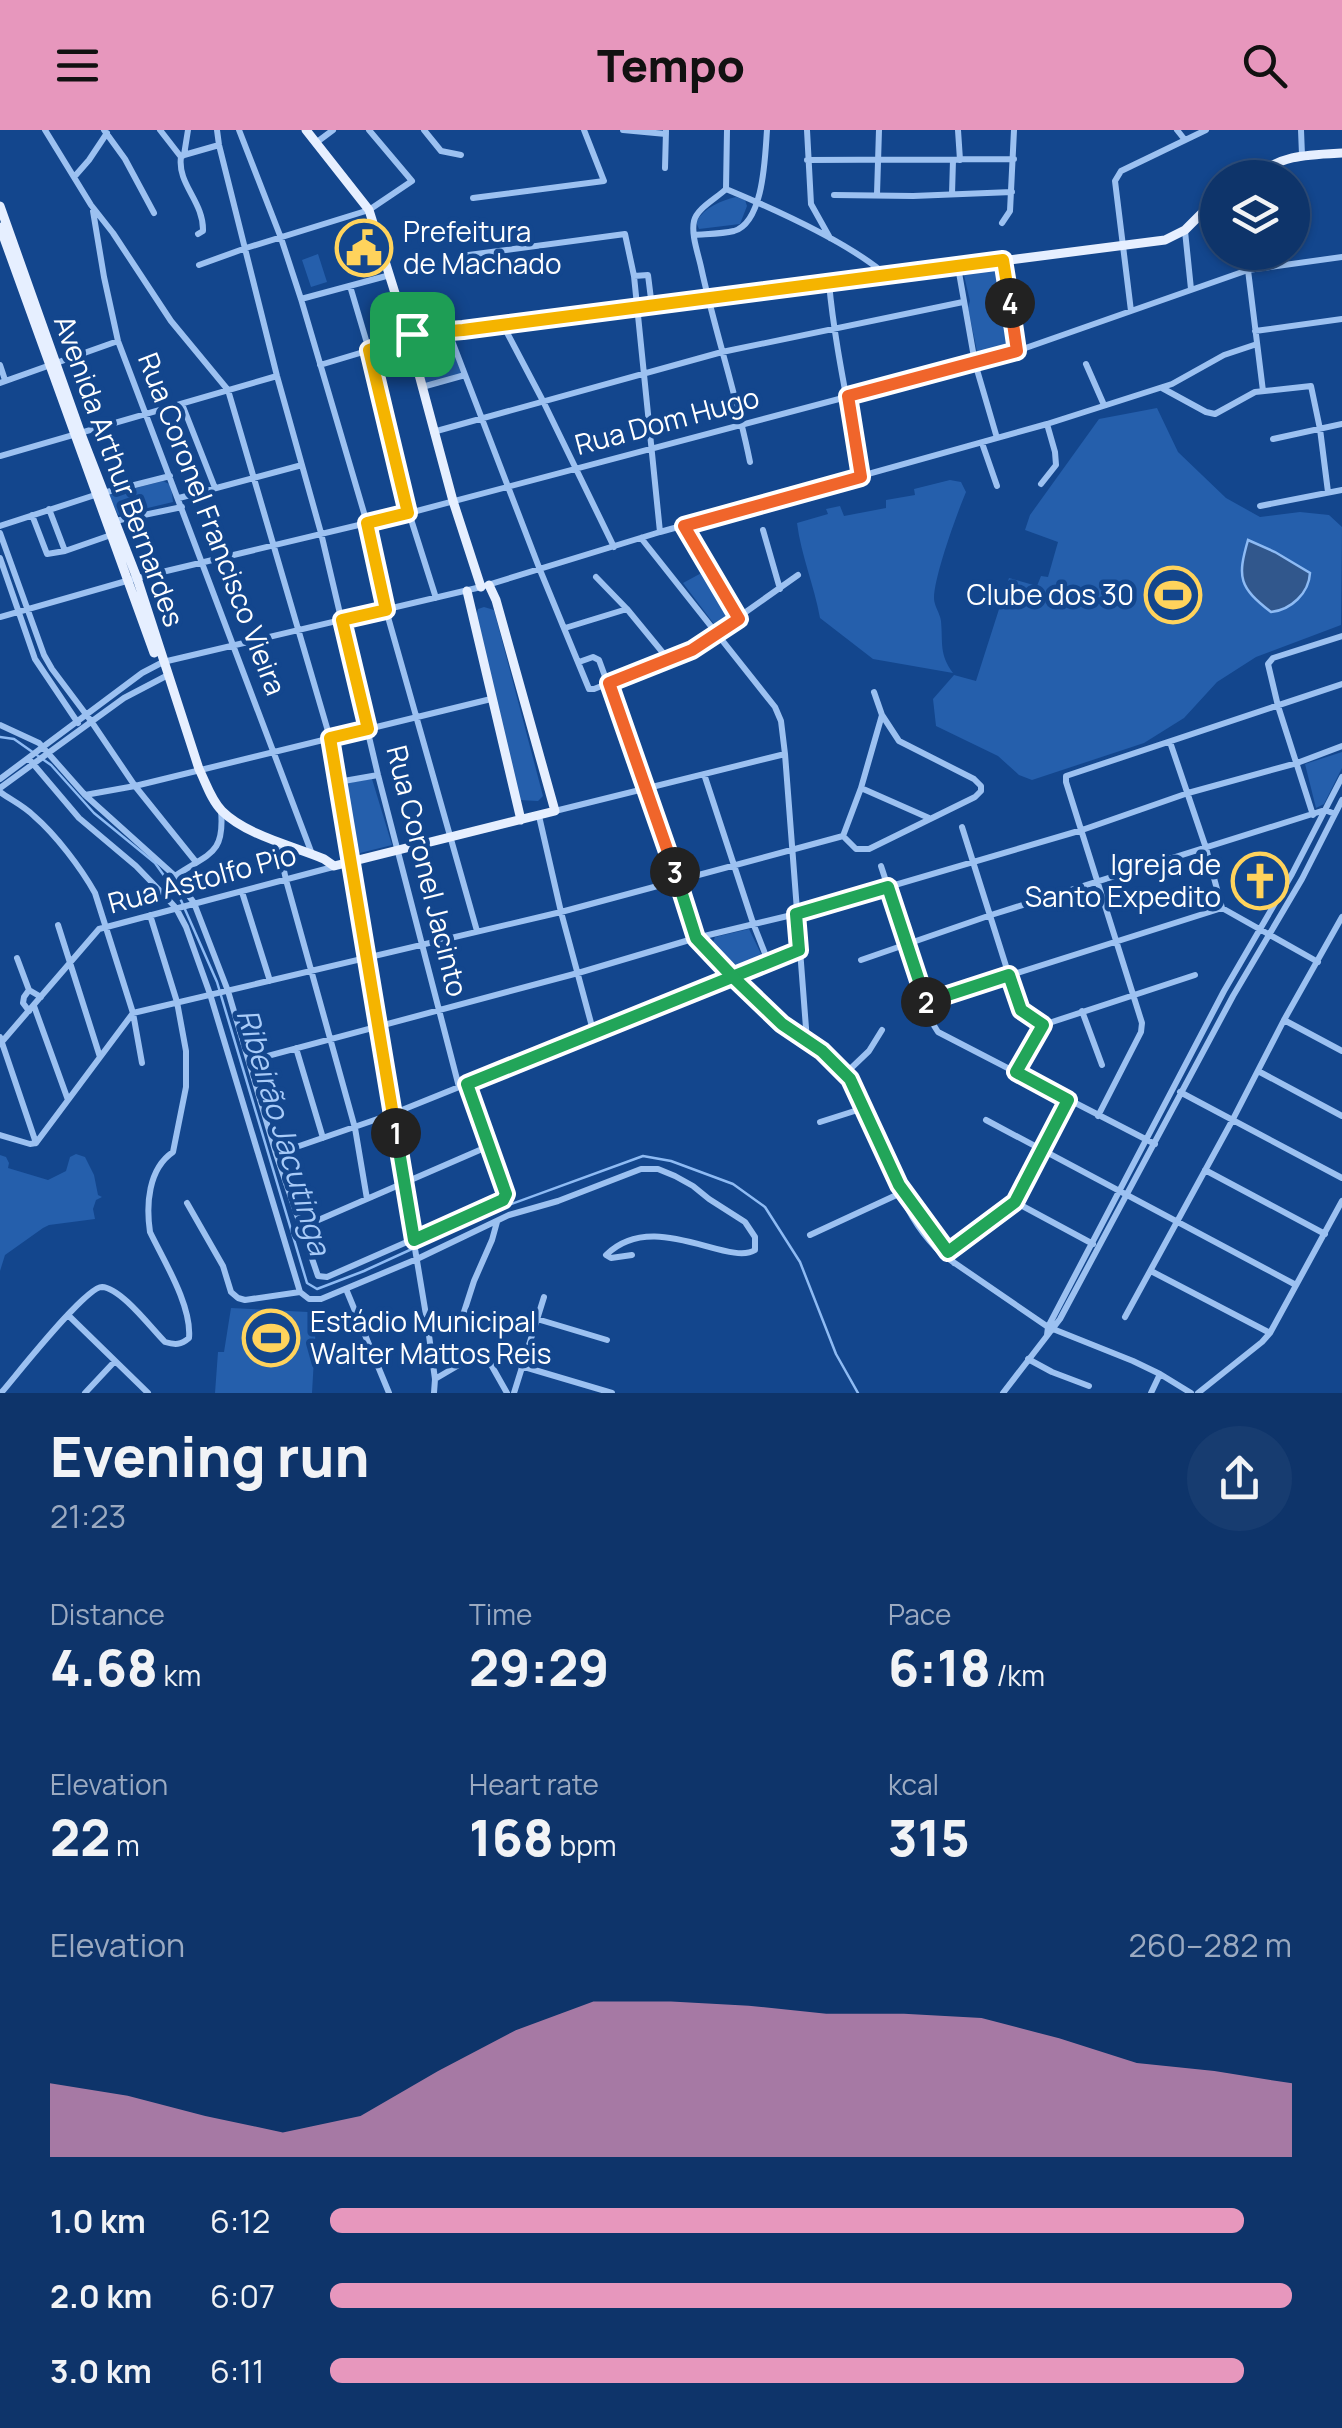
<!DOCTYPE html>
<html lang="en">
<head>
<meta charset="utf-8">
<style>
  :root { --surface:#0e346a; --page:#173c70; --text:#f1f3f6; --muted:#9baac1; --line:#2e4f7e; --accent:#e797bd }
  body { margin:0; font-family:Manrope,sans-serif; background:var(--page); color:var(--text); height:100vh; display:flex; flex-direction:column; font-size:38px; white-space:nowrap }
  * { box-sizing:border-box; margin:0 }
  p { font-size:32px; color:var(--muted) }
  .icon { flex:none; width:55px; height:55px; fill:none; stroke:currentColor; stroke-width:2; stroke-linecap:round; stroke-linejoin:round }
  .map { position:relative; height:1263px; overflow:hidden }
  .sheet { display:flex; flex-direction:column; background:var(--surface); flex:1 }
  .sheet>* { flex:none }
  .fabs { position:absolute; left:1200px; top:30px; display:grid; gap:20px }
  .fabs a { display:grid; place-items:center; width:110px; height:110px; border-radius:50%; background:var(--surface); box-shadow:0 2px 8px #0004,0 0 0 2px var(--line); font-size:50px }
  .pin { position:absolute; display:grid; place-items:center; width:85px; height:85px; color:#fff; margin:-42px; border-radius:20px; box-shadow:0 5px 15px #0006 }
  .km { position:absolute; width:50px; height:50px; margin:-25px; border-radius:50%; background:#222; color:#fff; font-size:28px; line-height:50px; text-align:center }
  .round { display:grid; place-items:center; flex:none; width:105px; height:105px; border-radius:52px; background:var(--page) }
  .head { display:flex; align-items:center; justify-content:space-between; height:170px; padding:0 50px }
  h1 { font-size:55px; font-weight:800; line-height:75px }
  .figures { display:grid; grid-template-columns:repeat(3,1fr); gap:15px; height:170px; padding:10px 50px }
  .figures div { display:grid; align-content:center }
  .figures b { font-size:50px; font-weight:800 }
  .figures small { font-size:28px; font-weight:400 }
  .figures p { font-size:28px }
  .chart { height:280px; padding:20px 50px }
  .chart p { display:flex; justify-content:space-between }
  .chart svg { width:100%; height:180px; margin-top:10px; fill:var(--accent); opacity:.7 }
  ul { padding:0 50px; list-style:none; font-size:32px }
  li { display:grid; grid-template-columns:160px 120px 1fr; align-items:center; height:75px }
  li i { height:25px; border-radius:12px; background:var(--accent) }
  header { display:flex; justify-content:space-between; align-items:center; height:130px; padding:0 50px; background:var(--accent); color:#111; font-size:45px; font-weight:800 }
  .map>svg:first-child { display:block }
  .green { fill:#255fac }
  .water { fill:#31578c; stroke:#8ebbf4; stroke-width:2.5 }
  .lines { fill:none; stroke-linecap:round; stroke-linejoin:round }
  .stream { stroke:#8ebbf4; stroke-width:2.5 }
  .minor { stroke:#9cc1f1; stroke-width:6 }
  .major { stroke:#e6efff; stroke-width:9 }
  .split-1-casing { stroke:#fff; stroke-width:20 }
  .split-2-casing { stroke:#fff; stroke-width:20 }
  .split-3-casing { stroke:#fff; stroke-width:20 }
  .split-4-casing { stroke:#fff; stroke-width:20 }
  .split-5-casing { stroke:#fff; stroke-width:20 }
  .split-1 { stroke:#f5b400; stroke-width:12 }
  .split-2 { stroke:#22a559; stroke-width:12 }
  .split-3 { stroke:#22a559; stroke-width:12 }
  .split-4 { stroke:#f0652b; stroke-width:12 }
  .split-5 { stroke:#f5b400; stroke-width:12 }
  .labels { text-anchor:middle; stroke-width:9; stroke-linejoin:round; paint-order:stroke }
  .poi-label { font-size:28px; fill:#fff; stroke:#13468d; text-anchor:start }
  .street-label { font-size:28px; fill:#fff; stroke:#13468d }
  .water-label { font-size:30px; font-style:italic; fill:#a8cbf8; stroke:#13468d }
</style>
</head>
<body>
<header><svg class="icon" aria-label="menu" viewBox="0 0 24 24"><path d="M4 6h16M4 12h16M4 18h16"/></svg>Tempo<svg class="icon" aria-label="search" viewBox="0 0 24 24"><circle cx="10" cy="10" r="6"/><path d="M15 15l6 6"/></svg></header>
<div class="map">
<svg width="1342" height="1263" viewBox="0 0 1342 1263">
  <rect width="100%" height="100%" fill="#13468d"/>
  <!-- green -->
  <path class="green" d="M736 67 745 70 747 76 740 94 699 99 696 92C705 77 720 71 736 67Z
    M318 124 327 152 311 157 302 130Z
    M1002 135 1014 213 1011 217 981 224 977 221 968 178 970 171 963 141Z
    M448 208 462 244 428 254 424 253 418 228 430 209Z
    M1157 278 1178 322 1226 368 1260 387 1300 382 1329 385 1342 397 1341 495 1256 527 1217 552 1184 588 1144 613 1032 650 1019 645 998 626 936 596 933 569 954 545 976 551 1009 448 1037 456 1041 446 1048 447 1058 412 1025 400 1030 385 1099 289Z
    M950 350 961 352 966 362C957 383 934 447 934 468 934 476 940 483 941 491 943 513 939 524 953 543L873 529 820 488C814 455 801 425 797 393L828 384 826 379 840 376 844 386 886 378V370L915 365 914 359Z
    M163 351 171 355 173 372 118 385 109 365Z
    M707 440 731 484 714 494 683 453Z
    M484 477 494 480 543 666 538 671 520 670 476 487 478 479Z
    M1342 622V638L1324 674 1316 678 1305 634Z
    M372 649 392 715 352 725 341 654Z
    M749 799 762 826 731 837 711 817 715 807Z
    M76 1024 85 1027 94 1045 98 1065 102 1067 96 1070 93 1079 95 1089 49 1095 43 1098 5 1125 0 1141V1025L6 1027 9 1033 8 1038 48 1050 66 1041 70 1027Z
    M231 1178 308 1182 316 1193 312 1263H215L218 1222H224Z"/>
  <!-- water -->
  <path class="water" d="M1248 410 1275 422 1310 443C1309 463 1291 480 1271 482 1239 457 1237 448 1248 410Z"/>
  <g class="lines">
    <!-- stream -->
    <path class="stream" d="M0 607 14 609 51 635 94 683 155 733 180 768 217 852 307 1153 317 1159 364 1141 506 1076 643 1026 671 1031 733 1054 765 1077 800 1132 836 1224 858 1263"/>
    <!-- minor -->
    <path class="minor" d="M45 0 91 75 113 103 171 191 228 260 330 608 427 1191 435 1249 434 1263
      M104 0 125 29 154 83
      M160 0 181 27
      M188 0 184 25 181 27C177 54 204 72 203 101L198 104
      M217 0 219 15 277 246 321 403 378 645 459 957
      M239 0 281 108 301 169 367 393 386 480 477 801
      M424 0 441 21 461 25
      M623 0 666 4
      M807 0 811 74 830 108
      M958 0 960 30
      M1177 0 1185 10
      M1301 0 1302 25
      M317 12 333 0
      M184 25 219 15
      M807 30 1014 29
      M665 38 666 1
      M75 46 89 30 107 3
      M726 59C717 68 697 78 694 91 691 105 698 123 701 137 715 202 737 266 750 332
      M726 59C774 79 848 112 886 145
      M726 59 727 0
      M877 64 879 0
      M952 64 953 30
      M834 65 913 66 1012 62
      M473 68 604 51 584 0
      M93 81 104 147 118 211 312 724
      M1002 93 1010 81 1014 0
      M1185 101 1191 159
      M695 105C707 104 722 104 734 101 764 92 765 26 767 0
      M461 126 625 104 634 146 660 402
      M1003 130 1017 221
      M199 135 246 118 369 80 412 51 369 0
      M958 137 975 233 997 308
      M1248 140 1263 261
      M634 146 648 145 652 177
      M829 153C835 218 850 282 861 347
      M350 156 369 220 409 383 436 468
      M301 169 390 145
      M1131 181 1115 51 1121 41 1206 0
      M503 195 543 271 614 417
      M1255 201 1342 189
      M449 203 540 440 589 559H594L692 520 798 445
      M1086 234 1104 275
      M0 235 5 250
      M320 235 400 211 408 206
      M0 253 118 211
      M422 257 465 245
      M1162 258 1206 282 1215 284 1255 262 1311 256 1320 299 1328 362
      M182 274 215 358
      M433 302 722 222 963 172
      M1273 309 1342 294
      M982 313 997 356
      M0 326 277 246
      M1041 354 1056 335 1055 322 1047 294
      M179 368 302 335
      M1260 376 1342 360
      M49 379 65 421
      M32 385 47 424 65 421 111 405
      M115 391 182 377
      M0 396 95 365 170 346
      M684 396 739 489
      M763 400 780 459
      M0 403 44 525 52 539 91 591 135 656 196 732
      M641 408 775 577 781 591 785 624 807 911
      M0 428 35 529 78 593
      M596 447 627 479 668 529
      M0 487 137 448 409 383 975 233 1017 221 1248 140 1342 127
      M565 498 627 479
      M579 532 593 527 599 530 646 658 696 808 732 846 782 894 822 921 846 943 858 964 899 1055 954 1133
      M0 595 39 613 85 665 175 746 194 773 228 861 276 1024 318 1146 327 1147 505 1069 506 1064 467 954
      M1170 612 1206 718 1222 778 1318 832
      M29 629 79 688 136 736 164 765 176 778 186 797 210 864 300 1162
      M704 644 753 793 768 831
      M0 649 142 543 163 532 481 457 660 402 1047 294 1172 254 1224 225 1257 214
      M338 652 378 645
      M0 658 124 568 168 545
      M861 658 929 688
      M0 662C11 670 24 676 34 686 56 705 81 738 95 763L133 883 142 933
      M85 665 135 656 491 569
      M555 681 785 624
      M1313 685 1278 576 1268 534 1273 528 1342 506
      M539 686 561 782 594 904
      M962 697 1019 877 1024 883 1043 895
      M843 706 856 719H869L975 667 981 661V656L974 649 899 611 882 585 874 562
      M843 706 861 658 882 585
      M278 712 286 750 355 998 367 1069
      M881 736 933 894 938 902 1155 1014
      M175 746C209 723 225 725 221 680
      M242 762 270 851
      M58 795 100 927
      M17 828 29 860
      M861 830 991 785 1325 680 1335 684
      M926 872 1222 778
      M34 876 68 970
      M29 881 23 873 24 867 29 860 41 867
      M1082 881 1102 935
      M1284 890 1342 921
      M0 907 36 1013
      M0 914 99 799 333 737
      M296 918 323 1008
      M249 931 578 843 696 808 796 784 1082 700 1188 663 1297 633 1342 616
      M1258 941 1342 986
      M846 943 869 921 882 900
      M1016 943 1043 895 1195 845
      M1180 962 1342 1048
      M1098 986 1141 902 1142 893 1066 652V646L1342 554
      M986 990 1296 1155
      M820 992 864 978
      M0 1005 30 1014 36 1013
      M36 1013 133 883 561 782 843 706
      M276 1024 392 984 799 820
      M1205 1040 1325 1104
      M900 1061C909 1085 924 1107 943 1125L1048 1197 1133 1231 1160 1244 1191 1263
      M1015 1072 1093 1114
      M187 1073 223 1136 231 1162 238 1168 245 1170 300 1162 309 1169H321L417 1129 509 1085 558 1071 641 1039H658L675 1046 693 1056 709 1069 745 1092 755 1107V1120C728 1137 653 1078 606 1125L611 1128 632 1125
      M300 1098 489 1016
      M810 1105 903 1062
      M948 1122 1015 1072 1068 970
      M1151 1141 1270 1203
      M346 1159 389 1263
      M68 1185 148 1263
      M1125 1187 1232 991 1284 890 1342 787
      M537 1189 607 1210
      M427 1191 452 1190 463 1185 474 1151 492 1110 497 1092
      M1047 1205 1048 1197 1224 861 1292 744 1342 647
      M1028 1229 1052 1242 1089 1256
      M521 1236 612 1263
      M435 1249 481 1222 485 1224 507 1263
      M1 1263C16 1246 85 1157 102 1157 121 1158 151 1198 165 1212 175 1215 181 1215 189 1208 192 1176 164 1131 150 1102 146 1075 148 1039 173 1022L186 957V921L177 872 150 785
      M85 1263 115 1231
      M514 1263 544 1167
      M1003 1263 1060 1189 1233 866 1302 749 1342 670
      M1151 1263 1160 1244
      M1198 1263 1262 1212 1270 1203 1342 1071"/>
    <!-- major -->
    <path class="major" d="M306 0 369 80 410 211 453 371 481 457
      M1249 48C1285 25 1301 25 1342 23
      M0 76 81 304 137 448 199 639C206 653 211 670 222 681 246 705 293 716 324 729L334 736 555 681 496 470 489 455
      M0 97 154 523
      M410 211 418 212 434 204 1165 110 1185 100 1218 67
      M467 461 521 690"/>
  </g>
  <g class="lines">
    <!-- split-1 casing -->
    <g class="split-1-casing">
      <path id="split-1" d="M396 1003 330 608 368 599 342 490 386 480 367 393 408 383 369 220 412 204"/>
    </g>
    <!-- split-2 casing -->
    <g class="split-2-casing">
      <path id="split-2" d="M396 1003 414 1110 503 1070 506 1064 467 954 799 820 796 784 888 757 926 872"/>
    </g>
    <!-- split-3 casing -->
    <g class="split-3-casing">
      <path id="split-3" d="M675 742 696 808 732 846 782 894 822 921 850 949 899 1055 948 1122 1015 1072 1068 970 1016 942 1043 895 1021 880 1009 845 926 872"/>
    </g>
    <!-- split-4 casing -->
    <g class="split-4-casing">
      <path id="split-4" d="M675 742 609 553 692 520 739 489 684 396 861 347 848 266 1017 221 1010 173"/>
    </g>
    <!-- split-5 casing -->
    <g class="split-5-casing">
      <path id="split-5" d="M412 204 463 200 1003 130 1010 173"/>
    </g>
    <!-- split-1 -->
    <use href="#split-1" class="split-1"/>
    <!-- split-2 -->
    <use href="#split-2" class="split-2"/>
    <!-- split-3 -->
    <use href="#split-3" class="split-3"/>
    <!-- split-4 -->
    <use href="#split-4" class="split-4"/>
    <!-- split-5 -->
    <use href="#split-5" class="split-5"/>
  </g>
  <!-- icons -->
  <defs>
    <g id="civic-ring" transform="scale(2.875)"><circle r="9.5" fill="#13468d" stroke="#ffd35c" stroke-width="1.5"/><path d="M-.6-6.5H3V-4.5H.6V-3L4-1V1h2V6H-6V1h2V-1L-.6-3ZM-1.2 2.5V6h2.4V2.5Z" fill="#ffd35c"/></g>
    <g id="stadium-ring" transform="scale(2.875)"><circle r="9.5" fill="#13468d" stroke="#ffd35c" stroke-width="1.5"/><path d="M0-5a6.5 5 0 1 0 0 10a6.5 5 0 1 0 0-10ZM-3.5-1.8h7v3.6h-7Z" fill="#ffd35c"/></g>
    <g id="church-ring" transform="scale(2.875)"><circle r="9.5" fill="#13468d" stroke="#ffd35c" stroke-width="1.5"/><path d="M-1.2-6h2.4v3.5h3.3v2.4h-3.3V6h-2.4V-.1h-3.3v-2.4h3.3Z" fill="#ffd35c"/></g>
  </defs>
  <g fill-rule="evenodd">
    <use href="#civic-ring" x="364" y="118"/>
    <use href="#stadium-ring" x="1173" y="465"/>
    <use href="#church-ring" x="1260" y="751"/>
    <use href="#stadium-ring" x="271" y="1208"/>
  </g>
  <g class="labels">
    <!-- poi labels -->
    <g class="poi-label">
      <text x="403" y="112">Prefeitura<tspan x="403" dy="32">de Machado</tspan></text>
      <text x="1134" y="475" text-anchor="end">Clube dos 30</text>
      <text x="1221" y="745" text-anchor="end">Igreja de<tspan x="1221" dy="32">Santo Expedito</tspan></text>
      <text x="310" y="1202">Estádio Municipal<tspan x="310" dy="32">Walter Mattos Reis</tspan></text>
    </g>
    <!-- street labels -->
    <g class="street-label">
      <text transform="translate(667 291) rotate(-15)" y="10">Rua Dom Hugo</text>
      <text transform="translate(119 341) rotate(70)" y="10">Avenida Arthur Bernardes</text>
      <text transform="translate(212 394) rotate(69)" y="10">Rua Coronel Francisco Vieira</text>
      <text transform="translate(427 741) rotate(76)" y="10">Rua Coronel Jacinto</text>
      <text transform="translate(202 749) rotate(-15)" y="10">Rua Astolfo Pio</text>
    </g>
    <!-- water labels -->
    <g class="water-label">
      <text transform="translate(283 1002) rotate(73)" y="10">Ribeirão Jacutinga</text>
    </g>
  </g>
</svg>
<div class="fabs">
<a><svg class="icon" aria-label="layers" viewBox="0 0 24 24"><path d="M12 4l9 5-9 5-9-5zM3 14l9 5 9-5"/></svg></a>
</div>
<div class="pin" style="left:412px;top:204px;background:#1e9e55"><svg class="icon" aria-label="arrive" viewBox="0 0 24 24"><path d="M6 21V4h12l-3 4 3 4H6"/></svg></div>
<b class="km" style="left:396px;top:1003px">1</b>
<b class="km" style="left:926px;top:872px">2</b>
<b class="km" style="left:675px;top:742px">3</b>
<b class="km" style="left:1010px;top:173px">4</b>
</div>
<section class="sheet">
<div class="head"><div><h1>Evening run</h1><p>21:23</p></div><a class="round"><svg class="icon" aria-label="share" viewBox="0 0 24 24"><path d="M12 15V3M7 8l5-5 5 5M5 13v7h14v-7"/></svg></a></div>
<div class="figures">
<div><p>Distance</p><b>4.68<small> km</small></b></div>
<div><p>Time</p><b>29:29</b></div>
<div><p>Pace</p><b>6:18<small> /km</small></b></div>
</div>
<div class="figures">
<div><p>Elevation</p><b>22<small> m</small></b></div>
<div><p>Heart rate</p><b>168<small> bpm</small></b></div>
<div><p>kcal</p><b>315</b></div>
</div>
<div class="chart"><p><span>Elevation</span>260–282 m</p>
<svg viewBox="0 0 160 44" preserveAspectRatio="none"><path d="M0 44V26L10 29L20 34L30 38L40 34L50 23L60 13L70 6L80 6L90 7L100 9L110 9L120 10L130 15L140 21L150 23L160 26V44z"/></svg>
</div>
<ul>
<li><b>1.0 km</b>6:12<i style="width:95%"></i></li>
<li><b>2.0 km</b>6:07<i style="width:100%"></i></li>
<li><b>3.0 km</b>6:11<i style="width:95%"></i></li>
</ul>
</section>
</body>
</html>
